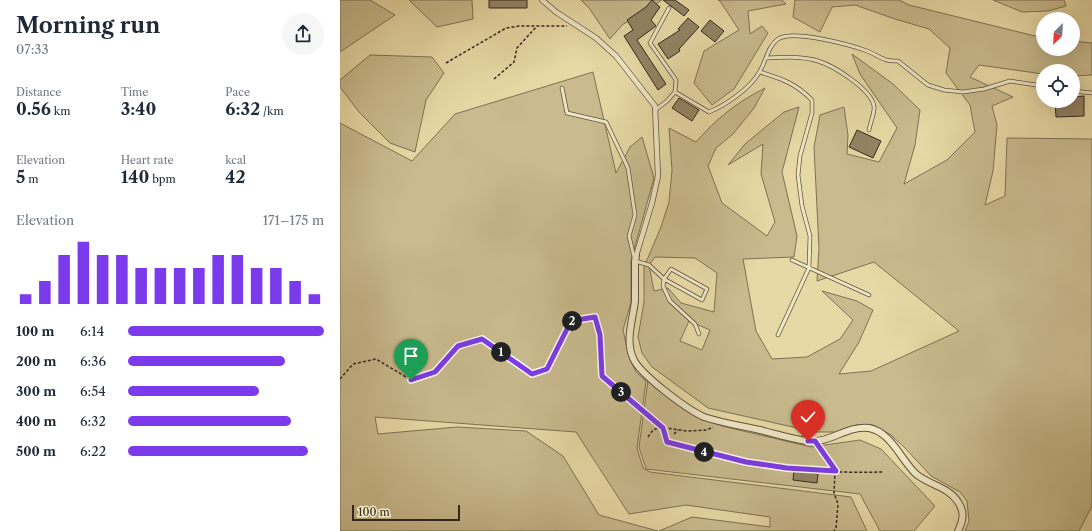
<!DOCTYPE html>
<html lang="en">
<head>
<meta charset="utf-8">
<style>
  :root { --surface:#fff; --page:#f6f6f7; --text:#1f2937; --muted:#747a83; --accent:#7c3aed }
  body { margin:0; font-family:"Libre Caslon Text",serif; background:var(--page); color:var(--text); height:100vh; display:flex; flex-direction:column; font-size:15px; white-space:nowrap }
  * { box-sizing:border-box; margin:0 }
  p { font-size:13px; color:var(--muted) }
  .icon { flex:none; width:22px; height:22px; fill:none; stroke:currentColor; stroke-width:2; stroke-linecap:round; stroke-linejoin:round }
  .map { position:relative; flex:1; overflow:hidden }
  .drawer { display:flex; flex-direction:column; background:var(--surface); width:340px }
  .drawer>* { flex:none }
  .needle { width:26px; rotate:204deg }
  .controls { position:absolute; left:696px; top:12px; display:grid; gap:8px }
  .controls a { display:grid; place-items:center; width:44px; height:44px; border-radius:50%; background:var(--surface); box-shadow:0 4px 16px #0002; font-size:20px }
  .scale { position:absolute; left:12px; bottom:10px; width:108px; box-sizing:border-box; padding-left:4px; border:2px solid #35271e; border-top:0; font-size:11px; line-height:14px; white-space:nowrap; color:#35271e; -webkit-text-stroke:3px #efe6c4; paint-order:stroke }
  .pin { position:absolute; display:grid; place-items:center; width:34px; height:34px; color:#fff; margin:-41px -17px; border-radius:50% 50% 50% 0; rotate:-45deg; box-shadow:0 0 4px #0007 }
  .pin .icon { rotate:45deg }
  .km { position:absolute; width:20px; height:20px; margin:-10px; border-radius:50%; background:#222; color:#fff; font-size:11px; line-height:20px; text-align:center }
  .round { display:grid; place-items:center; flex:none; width:42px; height:42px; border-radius:21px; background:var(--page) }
  .overview { display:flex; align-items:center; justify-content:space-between; height:68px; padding:0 16px }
  h1 { font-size:22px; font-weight:800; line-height:30px }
  .metrics { display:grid; grid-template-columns:repeat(3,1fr); gap:6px; height:68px; padding:4px 16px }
  .metrics div { display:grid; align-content:center }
  .metrics b { font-size:17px; font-weight:800 }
  .metrics small { font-size:11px; font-weight:400 }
  .metrics p { font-size:11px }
  .chart { height:112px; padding:8px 16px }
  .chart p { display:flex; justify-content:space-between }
  .chart svg { width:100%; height:72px; margin-top:4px; stroke:var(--accent); stroke-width:6 }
  ul { padding:0 16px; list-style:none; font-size:13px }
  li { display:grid; grid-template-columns:64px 48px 1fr; align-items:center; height:30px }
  li i { height:10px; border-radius:5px; background:var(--accent) }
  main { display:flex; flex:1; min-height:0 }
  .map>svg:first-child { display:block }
  .green { fill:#c9bb8e; stroke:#7f7156; fill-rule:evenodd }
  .building { fill:#928464; stroke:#35271e }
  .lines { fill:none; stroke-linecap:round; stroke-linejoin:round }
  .service-casing { stroke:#625440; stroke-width:4.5 }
  .pedestrian-casing { stroke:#625440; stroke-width:6 }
  .minor-casing { stroke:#625440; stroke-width:8 }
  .path { stroke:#35271e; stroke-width:1.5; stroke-dasharray:3 2; stroke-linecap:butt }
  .service { stroke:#efe6c4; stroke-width:3 }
  .pedestrian { stroke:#efe6c4; stroke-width:4.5 }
  .minor { stroke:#efe6c4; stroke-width:6 }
  .route-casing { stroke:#fff; stroke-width:8 }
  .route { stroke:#7c3aed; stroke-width:5 }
</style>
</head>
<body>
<main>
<section class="drawer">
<div class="overview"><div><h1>Morning run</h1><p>07:33</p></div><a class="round"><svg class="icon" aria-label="share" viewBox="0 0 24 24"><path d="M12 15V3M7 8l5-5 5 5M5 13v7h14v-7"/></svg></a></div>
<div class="metrics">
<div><p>Distance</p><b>0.56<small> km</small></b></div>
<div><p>Time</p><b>3:40</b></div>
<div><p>Pace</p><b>6:32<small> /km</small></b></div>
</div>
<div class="metrics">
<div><p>Elevation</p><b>5<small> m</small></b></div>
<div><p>Heart rate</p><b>140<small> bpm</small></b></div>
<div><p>kcal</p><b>42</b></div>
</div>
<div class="chart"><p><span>Elevation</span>171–175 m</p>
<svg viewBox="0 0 160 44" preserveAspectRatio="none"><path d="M5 44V38M15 44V30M25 44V14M35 44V6M45 44V14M55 44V14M65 44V22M75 44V22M85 44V22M95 44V22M105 44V14M115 44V14M125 44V22M135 44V22M145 44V30M155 44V38"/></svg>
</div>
<ul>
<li><b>100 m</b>6:14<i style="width:100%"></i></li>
<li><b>200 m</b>6:36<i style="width:80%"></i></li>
<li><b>300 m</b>6:54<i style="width:67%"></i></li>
<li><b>400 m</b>6:32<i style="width:83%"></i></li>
<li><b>500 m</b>6:22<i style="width:92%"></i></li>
</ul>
</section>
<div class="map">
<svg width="752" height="531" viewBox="0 0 752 531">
  <rect width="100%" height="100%" fill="#e7d9a5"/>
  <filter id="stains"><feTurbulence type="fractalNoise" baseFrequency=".005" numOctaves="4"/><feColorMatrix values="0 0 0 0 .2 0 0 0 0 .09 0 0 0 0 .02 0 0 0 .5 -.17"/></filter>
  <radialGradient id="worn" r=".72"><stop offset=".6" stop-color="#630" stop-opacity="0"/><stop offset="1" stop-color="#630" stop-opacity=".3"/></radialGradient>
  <!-- green -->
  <path class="green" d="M0 0H30L55 15 0 52Z
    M69 0H132L133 19 97 27Z
    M241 0H322L282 25 270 39 249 8Z
    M378 0H442L446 4 408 11 410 34 422 26 428 33 394 89 372 105 354 83 364 51 399 30 380 1Z
    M455 0H559L569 5 703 38V49H733V41L752 43V75L733 76V71H703V74L639 65 630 77 673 97 652 106 657 125 653 171 645 205 665 196 667 138 752 139V506L739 531H625L629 521 627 501 620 492 591 476 565 448 551 435 533 425H516L496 432H475L368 408 312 367 302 353 298 337 304 302V267L321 227 329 202 332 170 329 128 356 142C377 118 396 103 425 88L414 108 393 134 376 148 368 166 382 203 427 236 435 222 421 174 423 144 388 165 405 144 444 112 459 107 442 172 457 236 454 257 403 259 416 331 432 359 467 357 500 339 513 320 482 291 517 301 533 310 519 342 499 374 531 371 619 331 534 262 477 281 479 248 474 147 480 115 504 107 508 135 507 154 539 162 557 128 520 74 512 54 553 84 580 110 575 145 564 184 607 160 635 132 630 105 606 73 610 48 589 29 555 19 515 5 492 7 480 32 453 17ZM315 257 355 258 377 273 374 312 341 303 328 288 314 291 309 265ZM349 321 370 330 362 350 340 341Z
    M653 0H724L726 6 708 11 682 12Z
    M30 55 92 57 104 73 86 100 75 152 50 143 19 112 0 87V80Z
    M253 72 276 173 290 147 302 137 314 178 291 261V302L283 330 289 357 296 372 306 381 297 448 303 468 310 472 511 497 527 531H319L352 517 430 527V517L346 505 289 514 236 432 35 417 38 434 117 427 186 431 223 456 259 515 318 531H0V123L72 161 115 114Z
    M308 380 360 417 382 426 471 447 520 440 541 449 595 506 574 531H540L520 494 306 469 299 447Z"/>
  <!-- building -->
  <path class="building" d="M149 0H187V8H149Z
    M312 0 320 7 311 20 316 26 297 40 326 84 318 90 284 36 293 30 287 20 306 7Z
    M323 0H335L349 10 344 16Z
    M348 18 359 27 339 49 340 51 328 59 318 44 340 30 338 29Z
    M370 20 384 31 375 42 361 31Z
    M744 96V116L716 117 715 101H733V97Z
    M339 98 359 110 352 121 332 108Z
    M517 130 541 141 533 158 509 147Z
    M454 470 478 474 477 483 453 480Z"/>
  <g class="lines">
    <!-- service casing -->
    <g class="service-casing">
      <path id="service" d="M329 8 310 43 336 80 335 92
        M426 58C443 57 462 56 478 61 494 66 531 89 534 106 535 113 530 123 529 130
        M420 72C442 79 455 83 472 100V113L460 156 458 175 462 206 470 236 469 268 438 335
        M222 88 227 113 266 122 288 168 295 215 289 236 295 261 309 265 324 279 362 300 367 289 331 269 324 279 323 286 330 301 355 324 359 334
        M733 91 752 93
        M315 110 326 102 335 92 369 112C386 105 411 88 420 71 426 61 428 46 438 39 452 29 511 45 527 51 540 56 543 62 558 61L588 85 604 90 623 92 644 89 670 81 703 86
        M452 260 529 295"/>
    </g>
    <!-- pedestrian casing -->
    <g class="pedestrian-casing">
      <path id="pedestrian" d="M202 0 216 12 256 38 276 56 315 106 318 176 312 203 296 256"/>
    </g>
    <!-- minor casing -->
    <g class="minor-casing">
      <path id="minor" d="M296 256 295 261C295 274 295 288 295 301 293 319 285 340 293 358 299 374 348 410 364 417 382 423 402 426 420 430 436 434 452 439 467 441 489 444 508 425 529 428 551 432 561 460 576 474 589 485 609 487 618 502 625 512 623 521 618 531"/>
    </g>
    <!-- path -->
    <path class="path" d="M106 63 166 28 179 26H227
      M154 79 174 62 177 48 197 26
      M0 379 13 364 36 359 71 380 95 372 118 346 142 339 192 374 207 369 231 321 255 317 260 335 262 376 323 428
      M323 428 327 442C353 449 380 458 406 463 451 471 498 473 543 472
      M334 434 338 430
      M308 437 313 430 320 427 346 431 367 430 373 427
      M478 446 495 471 494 493 498 504 496 528 494 531"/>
    <!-- service -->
    <use href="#service" class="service"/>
    <!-- pedestrian -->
    <use href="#pedestrian" class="pedestrian"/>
    <!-- minor -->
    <use href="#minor" class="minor"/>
  </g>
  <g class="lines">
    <!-- route casing -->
    <g class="route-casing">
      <path id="route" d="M71 380 95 372 118 346 142 339 192 374 207 369 231 321 255 317 260 335 262 376 323 428 327 442 406 462 447 468 496 471 475 441H468"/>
    </g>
    <!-- route -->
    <use href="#route" class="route"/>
  </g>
  <rect width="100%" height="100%" filter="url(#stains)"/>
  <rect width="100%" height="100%" fill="url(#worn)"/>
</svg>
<div class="controls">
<a><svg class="needle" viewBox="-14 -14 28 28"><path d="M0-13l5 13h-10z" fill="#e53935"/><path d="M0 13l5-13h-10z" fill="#747a83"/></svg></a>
<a><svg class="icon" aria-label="locate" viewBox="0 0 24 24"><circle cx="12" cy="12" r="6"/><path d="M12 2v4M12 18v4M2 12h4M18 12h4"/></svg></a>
</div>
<div class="scale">100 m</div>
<div class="pin" style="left:71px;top:380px;background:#1e9e55"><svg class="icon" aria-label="arrive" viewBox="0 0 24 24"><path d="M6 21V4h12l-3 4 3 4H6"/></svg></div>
<div class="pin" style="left:468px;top:441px;background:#d93025"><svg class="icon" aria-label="check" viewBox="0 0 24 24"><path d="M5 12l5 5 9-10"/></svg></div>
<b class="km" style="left:161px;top:352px">1</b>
<b class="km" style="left:232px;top:321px">2</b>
<b class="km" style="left:281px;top:392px">3</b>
<b class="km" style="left:364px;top:452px">4</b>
</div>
</main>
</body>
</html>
